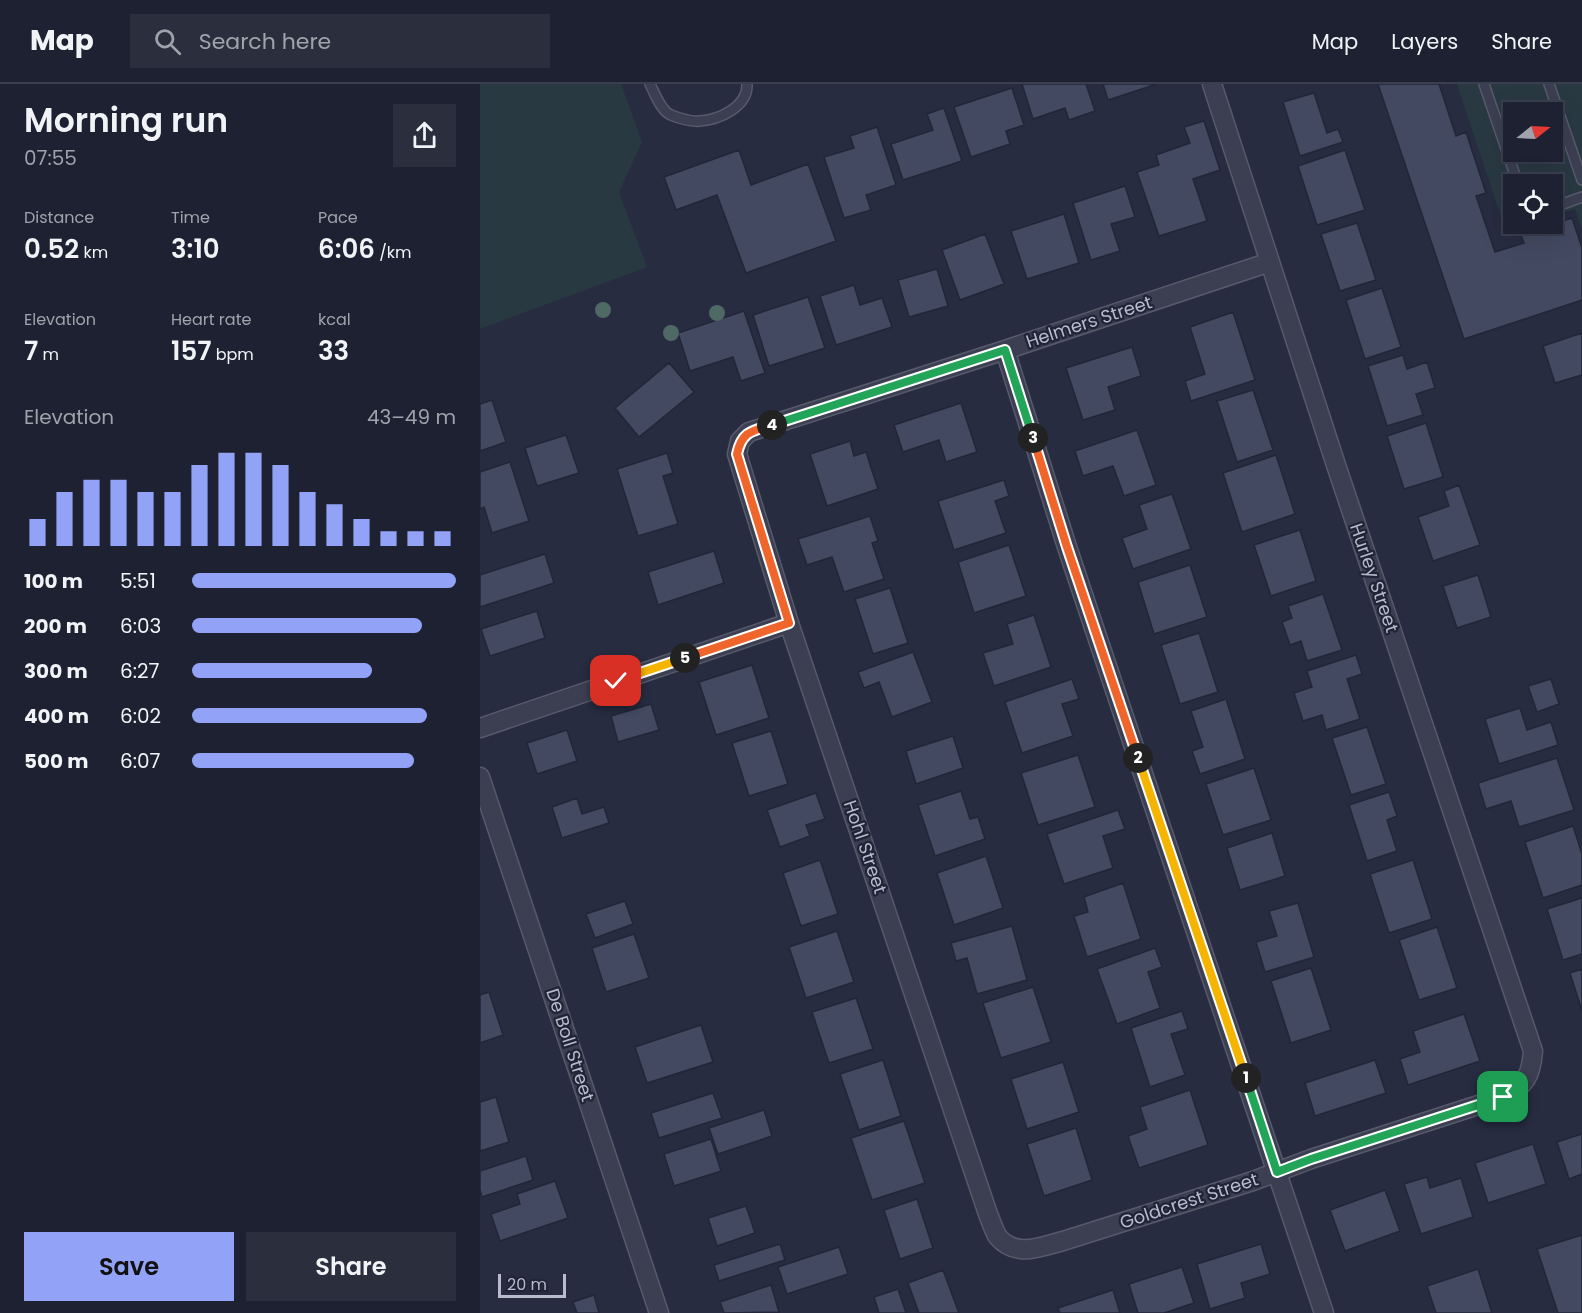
<!DOCTYPE html>
<html lang="en">
<head>
<meta charset="utf-8">
<style>
  :root { --surface:#1d2131; --page:#2a2e3d; --text:#f1f3f6; --muted:#a0a3ab; --line:#3b3e4d; --accent:#92a2f6 }
  body { margin:0; font-family:Poppins,sans-serif; background:var(--page); color:var(--text); height:100vh; display:flex; flex-direction:column; font-size:22px; white-space:nowrap }
  * { box-sizing:border-box; margin:0 }
  p { font-size:20px; color:var(--muted) }
  .icon { flex:none; width:33px; height:33px; fill:none; stroke:currentColor; stroke-width:2; stroke-linecap:round; stroke-linejoin:round }
  .map { position:relative; flex:1; overflow:hidden }
  .panel { display:flex; flex-direction:column; background:var(--surface); width:480px }
  .panel>* { flex:none }
  .needle { width:39px; rotate:72deg }
  .fabs { position:absolute; left:1023px; top:18px; display:grid; gap:12px }
  .fabs a { display:grid; place-items:center; width:60px; height:60px; border-radius:0px; background:var(--surface); box-shadow:0 6px 24px #0002,0 0 0 2px var(--line); font-size:30px }
  .scale { position:absolute; left:18px; bottom:15px; width:68px; box-sizing:border-box; padding-left:6px; border:3px solid #b8bbcb; border-top:0; font-size:16px; line-height:21px; white-space:nowrap; color:#b8bbcb; -webkit-text-stroke:4px #202436; paint-order:stroke }
  .pin { position:absolute; display:grid; place-items:center; width:51px; height:51px; color:#fff; margin:-26px; border-radius:12px; box-shadow:0 3px 9px #0006 }
  .km { position:absolute; width:30px; height:30px; margin:-15px; border-radius:50%; background:#222; color:#fff; font-size:16px; line-height:30px; text-align:center }
  .round { display:grid; place-items:center; flex:none; width:63px; height:63px; border-radius:0px; background:var(--page) }
  .summary { display:flex; align-items:center; justify-content:space-between; height:102px; padding:0 24px }
  h1 { font-size:33px; font-weight:600; line-height:45px }
  .figures { display:grid; grid-template-columns:repeat(3,1fr); gap:9px; height:102px; padding:6px 24px }
  .figures div { display:grid; align-content:center }
  .figures b { font-size:26px; font-weight:600 }
  .figures small { font-size:16px; font-weight:400 }
  .figures p { font-size:16px }
  .chart { height:168px; padding:12px 24px }
  .chart p { display:flex; justify-content:space-between }
  .chart svg { width:100%; height:108px; margin-top:6px; stroke:var(--accent); stroke-width:6 }
  .cta { display:flex; gap:12px; margin-top:auto; padding:12px 24px }
  .cta a { flex:1; height:69px; border-radius:0px; background:var(--accent); color:#111; font-size:24px; font-weight:600; line-height:69px; text-align:center }
  .cta a+a { background:var(--page); color:var(--text) }
  ul { padding:0 24px; list-style:none; font-size:20px }
  li { display:grid; grid-template-columns:96px 72px 1fr; align-items:center; height:45px }
  li i { height:15px; border-radius:8px; background:var(--accent) }
  header { display:flex; align-items:center; gap:36px; box-sizing:border-box; height:84px; padding:0 30px; background:var(--surface); border-bottom:2px solid var(--line) }
  header strong { font-size:28px }
  nav { display:flex; gap:33px; margin-inline-start:auto; font-size:21px }
  .search { width:420px; height:54px; background:var(--page); display:flex; align-items:center; gap:15px; box-sizing:border-box; padding:0 21px; border-radius:0px; color:var(--muted); font-size:22px }
  main { display:flex; flex:1; min-height:0 }
  .map>svg:first-child { display:block }
  .green { fill:#293942; fill-rule:evenodd }
  .building { fill:#434961; stroke:#222638; stroke-width:1.5 }
  .lines { fill:none; stroke-linecap:round; stroke-linejoin:round }
  .lane-casing { stroke:#565a6b; stroke-width:12 }
  .street-casing { stroke:#565a6b; stroke-width:21 }
  .lane { stroke:#3b3f51; stroke-width:9 }
  .street { stroke:#3b3f51; stroke-width:18 }
  .tree { fill:#4f6965 }
  .split-1-casing { stroke:#fff; stroke-width:12 }
  .split-2-casing { stroke:#fff; stroke-width:12 }
  .split-3-casing { stroke:#fff; stroke-width:12 }
  .split-4-casing { stroke:#fff; stroke-width:12 }
  .split-5-casing { stroke:#fff; stroke-width:12 }
  .split-6-casing { stroke:#fff; stroke-width:12 }
  .split-1 { stroke:#22a559; stroke-width:8 }
  .split-2 { stroke:#f5b400; stroke-width:8 }
  .split-3 { stroke:#f0652b; stroke-width:8 }
  .split-4 { stroke:#22a559; stroke-width:8 }
  .split-5 { stroke:#f0652b; stroke-width:8 }
  .split-6 { stroke:#f5b400; stroke-width:8 }
  .labels { text-anchor:middle; stroke-width:4.5; stroke-linejoin:round; paint-order:stroke }
  .street-label { font-size:18px; fill:#b8bbcb; stroke:#202436 }
</style>
</head>
<body>
<header>
<strong>Map</strong>
<div class="search"><svg class="icon" aria-label="search" viewBox="0 0 24 24"><circle cx="10" cy="10" r="6"/><path d="M15 15l6 6"/></svg>Search here</div>
<nav><a>Map</a><a>Layers</a><a>Share</a></nav>
</header>
<main>
<section class="panel">
<div class="summary"><div><h1>Morning run</h1><p>07:55</p></div><a class="round"><svg class="icon" aria-label="share" viewBox="0 0 24 24"><path d="M12 15V3M7 8l5-5 5 5M5 13v7h14v-7"/></svg></a></div>
<div class="figures">
<div><p>Distance</p><b>0.52<small> km</small></b></div>
<div><p>Time</p><b>3:10</b></div>
<div><p>Pace</p><b>6:06<small> /km</small></b></div>
</div>
<div class="figures">
<div><p>Elevation</p><b>7<small> m</small></b></div>
<div><p>Heart rate</p><b>157<small> bpm</small></b></div>
<div><p>kcal</p><b>33</b></div>
</div>
<div class="chart"><p><span>Elevation</span>43–49 m</p>
<svg viewBox="0 0 160 44" preserveAspectRatio="none"><path d="M5 44V33M15 44V22M25 44V17M35 44V17M45 44V22M55 44V22M65 44V11M75 44V6M85 44V6M95 44V11M105 44V22M115 44V27M125 44V33M135 44V38M145 44V38M155 44V38"/></svg>
</div>
<ul>
<li><b>100 m</b>5:51<i style="width:100%"></i></li>
<li><b>200 m</b>6:03<i style="width:87%"></i></li>
<li><b>300 m</b>6:27<i style="width:68%"></i></li>
<li><b>400 m</b>6:02<i style="width:89%"></i></li>
<li><b>500 m</b>6:07<i style="width:84%"></i></li>
</ul>
<div class="cta"><a>Save</a><a>Share</a></div>
</section>
<div class="map">
<svg width="1102" height="1229" viewBox="0 0 1102 1229">
  <rect width="100%" height="100%" fill="#272c41"/>
  <!-- green -->
  <path class="green" d="M0 0H141L162 58 139 108 167 183 0 245Z
    M977 0H1102V145L1095 125 1073 132 1072 100H1034V140H1050L1026 148ZM1034 28H1072V68H1034Z"/>
  <!-- building -->
  <path class="building" d="M542 0H606L615 27 589 36 585 24 553 35Z
    M623 0H677L628 16Z
    M898 0H959L976 52 986 48 1006 109 996 112 1015 168 1044 159 1041 151 1092 134 1102 164V216L984 255Z
    M532 4 544 41 526 47 530 60 491 73 474 23Z
    M834 9 847 49 858 45 863 58 820 72 803 18Z
    M464 24 482 77 423 96 411 60 453 46 447 30Z
    M724 37 740 86 713 95 727 137 679 152 657 88 679 81 676 71 710 59 704 43Z
    M397 43 416 101 386 111 391 126 364 134 344 73 374 64 370 52Z
    M259 66 271 101 328 80 356 157 266 189 237 111 196 126 184 93Z
    M865 66 885 126 837 141 818 82Z
    M645 102 655 133 631 140 640 167 611 176 593 119Z
    M584 130 599 179 547 195 531 147Z
    M877 139 896 196 860 207 841 150Z
    M505 150 524 200 480 216 462 166Z
    M457 185 468 222 429 233 418 196Z
    M374 201 380 221 402 214 412 243 356 261 340 212Z
    M902 204 921 263 885 275 866 216Z
    M328 213 345 264 289 282 273 231Z
    M264 227 285 289 261 297 253 273 210 287 198 249Z
    M753 228 775 296 711 317 705 297 725 290 710 243Z
    M1102 249V291L1075 299 1063 262Z
    M652 263 661 292 628 303 635 326 603 336 586 284Z
    M923 271 927 285 947 278 955 304 936 310 943 331 907 342 888 282Z
    M189 279 214 308 159 353 135 324Z
    M773 306 793 366 757 378 737 317Z
    M12 316 26 358 0 367V320Z
    M481 319 497 368 466 378 459 356 423 368 414 341Z
    M946 339 963 393 924 405 907 352Z
    M657 346 676 401 644 412 633 382 603 392 595 367Z
    M86 351 99 389 57 402 45 364Z
    M370 357 374 372 386 368 398 405 347 422 330 370Z
    M187 369 193 389 183 392 198 440 158 452 137 385Z
    M796 371 815 430 762 448 743 389Z
    M30 378 49 437 12 449 4 423 0 425V388Z
    M524 396 529 412 515 417 526 449 474 466 458 417Z
    M979 401 1000 461 953 477 938 433 969 422 964 407Z
    M692 410 711 465 653 485 642 454 667 445 659 421Z
    M390 432 398 457 392 459 404 495 364 508 352 473 327 481 318 455Z
    M820 446 836 497 791 512 774 461Z
    M529 461 546 512 494 529 478 478Z
    M234 467 244 499 178 521 168 488Z
    M65 470 74 499 0 523V491Z
    M710 481 727 533 674 550 658 498Z
    M998 491 1011 533 977 544 963 502Z
    M410 504 428 559 393 570 375 515Z
    M843 510 862 566 827 577 821 557 810 561 802 538 812 534 808 522Z
    M57 527 65 554 10 572 1 545Z
    M554 531 571 583 514 602 503 569 533 560 527 540Z
    M719 549 738 608 700 620 681 561Z
    M433 568 452 618 412 633 399 598 384 604 378 588Z
    M876 571 882 590 867 595 880 635 846 646 842 631 823 637 814 609 832 603 827 587Z
    M272 581 289 634 236 651 219 598Z
    M592 595 599 615 582 620 593 652 542 669 525 618Z
    M1071 595 1079 620 1057 628 1048 602Z
    M746 615 765 675 720 690 712 667 723 663 711 627Z
    M171 620 179 646 138 658 131 632Z
    M1040 624 1047 646 1071 638 1078 661 1019 680 1005 635Z
    M887 643 906 700 871 711 852 654Z
    M87 646 97 677 57 690 47 659Z
    M291 647 308 700 269 712 252 659Z
    M473 652 483 684 436 700 426 667Z
    M598 671 615 723 558 741 541 689Z
    M1077 674 1094 726 1039 743 1031 717 1006 725 998 699Z
    M774 684 791 736 743 751 726 700Z
    M481 707 490 735 498 733 505 755 455 772 438 721Z
    M909 708 917 732 907 736 917 767 887 777 869 721Z
    M336 709 345 735 326 741 330 752 300 763 287 726Z
    M97 714 102 730 124 723 129 739 82 754 72 723Z
    M638 726 645 745 623 752 633 784 584 800 567 750Z
    M1093 742 1102 770V801L1063 814 1045 758Z
    M792 749 805 792 760 806 747 764Z
    M506 772 523 824 474 841 457 789Z
    M340 776 358 830 321 842 303 789Z
    M933 776 952 835 909 849 890 790Z
    M643 799 661 855 607 873 594 832 608 828 604 813Z
    M1102 814V870L1083 876 1067 825Z
    M145 817 153 840 115 854 106 830Z
    M818 819 834 873 785 888 776 858 797 852 789 827Z
    M532 842 547 896 497 910 487 874 476 877 471 859Z
    M957 843 977 904 939 916 919 856Z
    M357 847 374 898 326 914 309 863Z
    M154 850 169 894 126 908 112 864Z
    M675 864 682 883 668 888 680 924 637 940 617 885Z
    M831 884 851 946 811 959 791 897Z
    M1102 885V927L1090 889Z
    M553 903 571 958 521 974 503 919Z
    M9 908 23 951 0 959V911Z
    M376 914 393 965 349 979 332 928Z
    M702 927 708 945 691 950 705 991 670 1003 651 944Z
    M984 930 1000 977 928 1001 920 975 940 968 933 947Z
    M221 941 233 978 167 999 155 963Z
    M403 976 421 1032 379 1046 360 990Z
    M895 976 906 1009 835 1032 825 999Z
    M583 978 599 1028 547 1045 531 995Z
    M710 1006 728 1061 659 1084 648 1052 667 1045 660 1023Z
    M233 1009 242 1034 179 1054 171 1029Z
    M16 1013 29 1058 0 1067V1018Z
    M284 1026 292 1052 238 1070 229 1044Z
    M424 1037 445 1099 392 1116 371 1054Z
    M596 1044 612 1096 564 1112 547 1060Z
    M1102 1050V1090L1089 1095 1077 1058Z
    M231 1055 241 1087 194 1102 184 1070Z
    M1053 1060 1066 1100 1008 1119 995 1079Z
    M46 1072 53 1096 2 1113 0 1106V1087Z
    M947 1093 950 1104 981 1094 993 1133 941 1150 924 1100Z
    M75 1097 88 1134 20 1157 11 1130 40 1120 37 1110Z
    M905 1106 920 1147 865 1167 850 1126Z
    M437 1115 453 1164 420 1175 404 1126Z
    M266 1122 275 1149 237 1162 228 1134Z
    M1102 1151V1229H1078L1057 1165Z
    M300 1160 305 1176 239 1197 234 1181Z
    M781 1160 790 1190 761 1199 765 1214 730 1225 717 1180Z
    M359 1163 368 1190 307 1210 298 1183Z
    M702 1183 714 1219 684 1229H658L649 1200Z
    M998 1185 1012 1229H956L947 1202Z
    M463 1186 479 1229H439L428 1199Z
    M291 1201 299 1228 244 1229 240 1218Z
    M418 1205 426 1229H399L394 1213Z
    M633 1206 640 1229H580L578 1224Z
    M114 1211 119 1229H97L93 1218Z"/>
  <g class="lines">
    <!-- lane casing -->
    <g class="lane-casing">
      <path id="lane" d="M170 0C175 10 181 27 191 31 198 34 212 38 219 37 239 36 268 23 267 0
        M1004 0 1038 100
        M1069 0 1102 96
        M1072 124 1102 113"/>
    </g>
    <!-- street casing -->
    <g class="street-casing">
      <path id="street" d="M732 0 857 384 1053 967C1051 992 1046 1001 1023 1013L831 1075 773 1097 583 1157C560 1163 536 1174 518 1153 514 1147 511 1137 508 1130L309 539 257 370 260 357 269 348 525 266 790 178
        M525 266 587 463 844 1229
        M0 644 309 539
        M0 693 179 1229"/>
    </g>
    <!-- lane -->
    <use href="#lane" class="lane"/>
    <!-- street -->
    <use href="#street" class="street"/>
  </g>
  <!-- trees -->
  <g class="tree">
    <circle cx="123" cy="226" r="8"/>
    <circle cx="237" cy="229" r="8"/>
    <circle cx="191" cy="249" r="8"/>
  </g>
  <g class="lines">
    <!-- split-1 casing -->
    <g class="split-1-casing">
      <path id="split-1" d="M766 994 797 1088 831 1075 1023 1013"/>
    </g>
    <!-- split-2 casing -->
    <g class="split-2-casing">
      <path id="split-2" d="M658 674 766 994"/>
    </g>
    <!-- split-3 casing -->
    <g class="split-3-casing">
      <path id="split-3" d="M553 354 587 463 658 674"/>
    </g>
    <!-- split-4 casing -->
    <g class="split-4-casing">
      <path id="split-4" d="M292 341 525 266 553 354"/>
    </g>
    <!-- split-5 casing -->
    <g class="split-5-casing">
      <path id="split-5" d="M205 574 309 539 257 370C262 347 272 347 292 341"/>
    </g>
    <!-- split-6 casing -->
    <g class="split-6-casing">
      <path id="split-6" d="M136 597 205 574"/>
    </g>
    <!-- split-1 -->
    <use href="#split-1" class="split-1"/>
    <!-- split-2 -->
    <use href="#split-2" class="split-2"/>
    <!-- split-3 -->
    <use href="#split-3" class="split-3"/>
    <!-- split-4 -->
    <use href="#split-4" class="split-4"/>
    <!-- split-5 -->
    <use href="#split-5" class="split-5"/>
    <!-- split-6 -->
    <use href="#split-6" class="split-6"/>
  </g>
  <g class="labels">
    <!-- street labels -->
    <g class="street-label">
      <text transform="translate(609 238) rotate(-18)" y="6">Helmers Street</text>
      <text transform="translate(894 494) rotate(71)" y="6">Hurley Street</text>
      <text transform="translate(385 763) rotate(71)" y="6">Hohl Street</text>
      <text transform="translate(90 961) rotate(72)" y="6">De Boll Street</text>
      <text transform="translate(709 1117) rotate(-18)" y="6">Goldcrest Street</text>
    </g>
  </g>
</svg>
<div class="fabs">
<a><svg class="needle" viewBox="-14 -14 28 28"><path d="M0-13l5 13h-10z" fill="#e53935"/><path d="M0 13l5-13h-10z" fill="#a0a3ab"/></svg></a>
<a><svg class="icon" aria-label="locate" viewBox="0 0 24 24"><circle cx="12" cy="12" r="6"/><path d="M12 2v4M12 18v4M2 12h4M18 12h4"/></svg></a>
</div>
<div class="scale">20 m</div>
<div class="pin" style="left:1023px;top:1013px;background:#1e9e55"><svg class="icon" aria-label="arrive" viewBox="0 0 24 24"><path d="M6 21V4h12l-3 4 3 4H6"/></svg></div>
<div class="pin" style="left:136px;top:597px;background:#d93025"><svg class="icon" aria-label="check" viewBox="0 0 24 24"><path d="M5 12l5 5 9-10"/></svg></div>
<b class="km" style="left:766px;top:994px">1</b>
<b class="km" style="left:658px;top:674px">2</b>
<b class="km" style="left:553px;top:354px">3</b>
<b class="km" style="left:292px;top:341px">4</b>
<b class="km" style="left:205px;top:574px">5</b>
</div>
</main>
</body>
</html>
